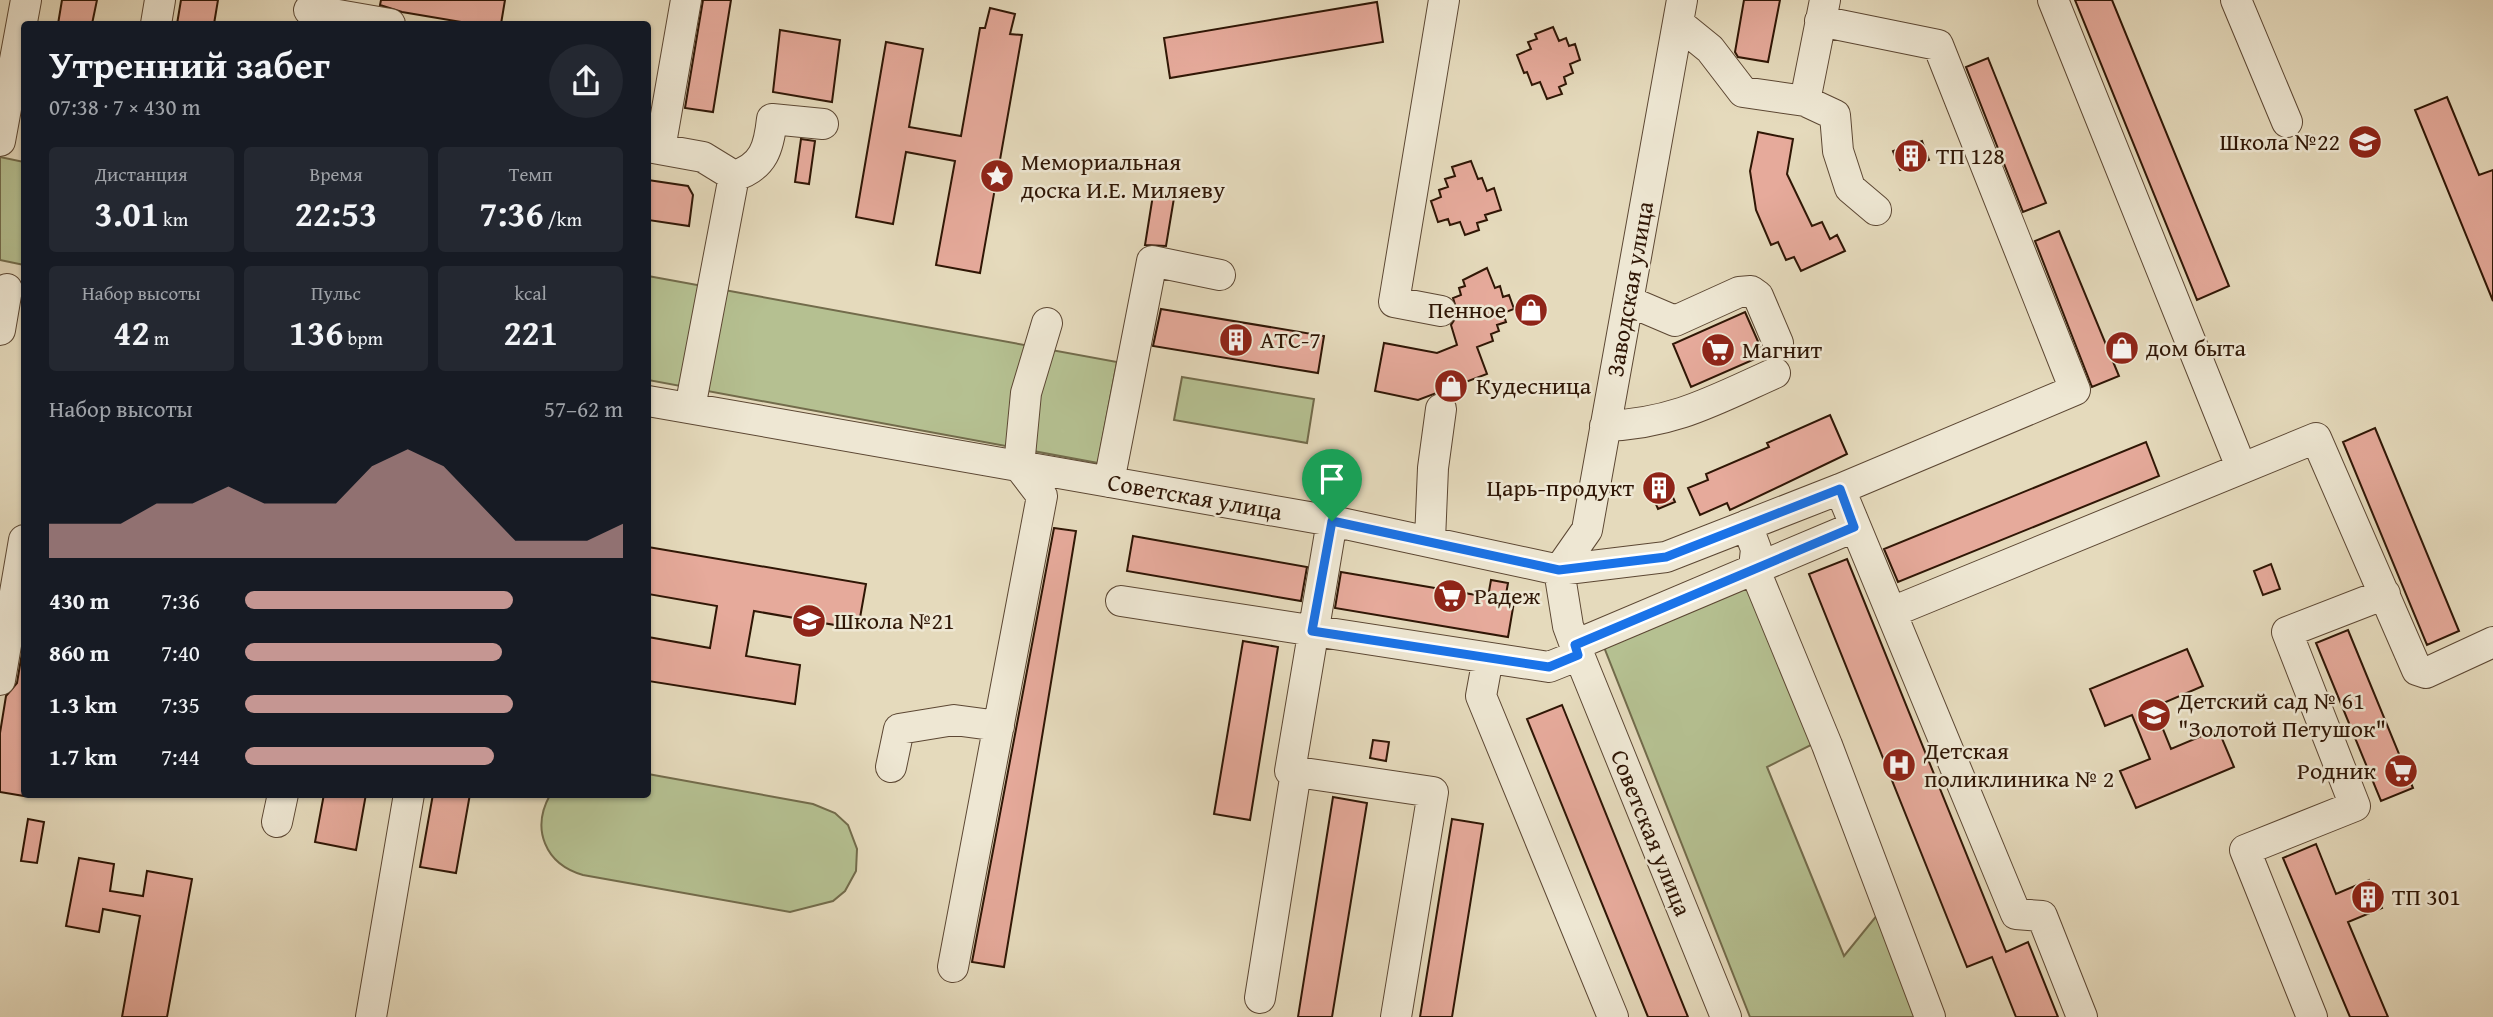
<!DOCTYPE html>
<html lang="ru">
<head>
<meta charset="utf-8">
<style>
  :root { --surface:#171b24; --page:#242831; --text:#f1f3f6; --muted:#9ea1a6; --accent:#c59692 }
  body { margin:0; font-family:"Gentium Book Plus",serif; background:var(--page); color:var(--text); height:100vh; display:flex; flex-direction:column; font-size:26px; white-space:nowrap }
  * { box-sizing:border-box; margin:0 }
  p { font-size:23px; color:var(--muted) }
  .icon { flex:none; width:38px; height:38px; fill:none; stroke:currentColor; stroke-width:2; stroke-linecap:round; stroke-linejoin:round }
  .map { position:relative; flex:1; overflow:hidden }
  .sheet { position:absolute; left:21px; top:21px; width:630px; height:777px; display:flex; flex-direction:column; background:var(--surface); border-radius:7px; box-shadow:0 2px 5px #0004 }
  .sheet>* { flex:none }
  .pin { position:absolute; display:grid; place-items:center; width:60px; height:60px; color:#fff; margin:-72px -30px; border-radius:50% 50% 50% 0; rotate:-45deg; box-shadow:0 0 7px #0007 }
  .pin .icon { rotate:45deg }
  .round { display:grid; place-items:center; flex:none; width:74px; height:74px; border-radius:37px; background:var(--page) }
  .headline { display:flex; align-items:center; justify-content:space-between; height:119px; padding:0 28px }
  h1 { font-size:38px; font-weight:800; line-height:52px }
  .metrics { display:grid; grid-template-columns:repeat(3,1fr); gap:10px; height:119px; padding:7px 28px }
  .metrics div { display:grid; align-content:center; border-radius:7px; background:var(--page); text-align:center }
  .metrics b { font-size:35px; font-weight:800 }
  .metrics small { font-size:19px; font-weight:400 }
  .metrics p { font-size:19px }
  .chart { height:196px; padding:14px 28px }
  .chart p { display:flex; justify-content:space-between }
  .chart svg { width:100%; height:126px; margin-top:7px; fill:var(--accent); opacity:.7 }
  ul { padding:0 28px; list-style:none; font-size:23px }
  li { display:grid; grid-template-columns:112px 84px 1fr; align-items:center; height:52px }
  li i { height:18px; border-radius:9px; background:var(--accent) }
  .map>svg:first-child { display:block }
  .green { fill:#b5c091; stroke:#726b4b; stroke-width:2 }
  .building { fill:#e6aa9b; stroke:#2f1605; stroke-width:2 }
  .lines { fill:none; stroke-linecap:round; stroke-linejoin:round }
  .minor-casing { stroke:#5c4733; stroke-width:32 }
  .minor { stroke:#eee7d3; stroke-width:30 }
  .route-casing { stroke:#fff; stroke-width:14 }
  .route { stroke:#1a73e8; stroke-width:9 }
  .labels { text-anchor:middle; stroke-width:5; stroke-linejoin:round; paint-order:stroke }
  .poi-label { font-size:24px; fill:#2f1605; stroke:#eee7d3; text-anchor:start }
  .street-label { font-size:24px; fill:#2f1605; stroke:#eee7d3 }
</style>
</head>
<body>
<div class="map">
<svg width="2493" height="1017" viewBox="0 0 2493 1017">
  <rect width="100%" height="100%" fill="#e5dabc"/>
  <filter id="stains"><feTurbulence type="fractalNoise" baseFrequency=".00286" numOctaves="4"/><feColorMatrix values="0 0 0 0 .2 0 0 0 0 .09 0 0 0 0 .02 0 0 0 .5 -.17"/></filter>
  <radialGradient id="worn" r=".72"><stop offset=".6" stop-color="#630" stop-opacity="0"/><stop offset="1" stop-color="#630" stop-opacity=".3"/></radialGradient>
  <!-- green -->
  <path class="green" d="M0 157 24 162V265L0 260Z
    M648 276 1117 362 1098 463 648 380Z
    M1182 377 1314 399 1307 443 1174 420Z
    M1749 580 1815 743 1767 767 1844 956 1878 914 1916 1017H1750L1602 642Z
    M648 774 813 804 835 813 848 825 857 849 856 871 845 891 833 901 790 912 583 875C545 864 531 829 550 795L648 794Z"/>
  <!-- building -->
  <path class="building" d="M62 0H97L92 24H58Z
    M181 0H218L214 24H177Z
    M381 0H505L501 24H473L402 12 380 5Z
    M703 0H731L713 112 685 108Z
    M1744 0H1780L1768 62 1738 57 1735 52Z
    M2075 0H2112L2229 286 2197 300Z
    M1377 2 1383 42 1170 78 1164 38Z
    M990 8 1015 14 1010 34 1022 35 980 273 936 265 955 161 906 152 893 224 856 217 886 42 923 49 909 127 961 136 980 28H985Z
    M1553 27 1559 41 1566 38 1569 46 1575 44 1580 60 1570 64 1573 73 1564 77 1566 84 1559 87 1562 94 1547 99 1540 82 1532 85 1527 72 1524 73 1517 55 1531 49 1528 42 1537 39 1535 34Z
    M780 30 840 40 832 102 773 92Z
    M1988 58 2046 203 2023 212 1966 67Z
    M2447 97 2479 175 2493 170V301L2415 110Z
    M1758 132 1793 139 1787 174 1812 226 1822 222 1830 239 1837 235 1845 251 1801 271 1794 257 1786 260 1778 242 1771 245 1756 210 1750 171Z
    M801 139 815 141 809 184 795 182Z
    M1922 141 1929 160 1900 170 1893 151Z
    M1471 161 1478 179 1482 178 1487 191 1494 188 1501 210 1485 215 1487 220 1477 223 1479 230 1465 235 1460 222 1450 225 1448 219 1438 222 1431 201 1441 197 1439 190 1448 187 1445 179 1455 176 1452 167Z
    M648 180 688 186 693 195 689 226 648 220Z
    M1153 195 1174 198 1166 246 1145 245Z
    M2059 231 2119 376 2092 387 2035 241Z
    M1487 268 1495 288 1500 286 1503 297 1509 295 1514 309 1503 313 1506 322 1497 325 1499 331 1491 334 1493 341 1477 347 1487 374 1418 400 1375 391 1384 343 1437 353 1457 345 1451 325 1458 314 1453 298 1461 295 1459 288 1465 286 1463 280Z
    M1161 309 1324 336 1318 373 1153 346Z
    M1745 312 1764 355 1691 387 1673 344Z
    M1830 415 1847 454 1730 510 1727 503 1700 515 1688 488 1708 480 1706 474 1769 447 1767 443Z
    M2375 428 2459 631 2427 645 2343 442Z
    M2146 442 2159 476 1898 582 1884 549Z
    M1662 473 1675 502 1658 509 1646 480Z
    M1054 528 1076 531 1004 967 972 962Z
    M1133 536 1307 567 1301 601 1127 571Z
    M648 547 866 584 858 629 754 611 746 656 800 665 795 704 648 681V637L710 648 717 606 648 594Z
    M1847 559 2006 952 2028 942 2058 1017H2016L1992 957 1967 967 1809 574Z
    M2271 564 2280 589 2263 595 2254 571Z
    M1341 572 1488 597 1491 580 1508 583 1505 600 1514 602 1508 637 1335 608Z
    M2348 630 2413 788 2381 801 2316 643Z
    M24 641V796L0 792V733L6 696 17 683Z
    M1243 641 1278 647 1250 820 1214 814Z
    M2187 649 2203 686 2154 707 2171 749 2218 729 2234 767 2136 808 2120 771 2150 759 2132 715 2105 726 2090 689Z
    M1562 705 1688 1017H1648L1527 719Z
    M1373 740 1389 742 1386 761 1370 758Z
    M324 794H366L356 850 315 842Z
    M433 794H470L456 873 420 867Z
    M1333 797 1367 803 1332 1017H1298Z
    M28 819 44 822 37 863 21 861Z
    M1452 819 1483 824 1452 1017H1420Z
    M2316 844 2336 894 2369 880 2382 908 2348 922 2388 1017H2350L2283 858Z
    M79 858 114 864 110 891 143 896 147 871 192 879 167 1017H122L140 916 103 909 99 932 66 926Z"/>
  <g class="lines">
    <!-- minor casing -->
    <g class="minor-casing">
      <path id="minor" d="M1825 0 1805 101 1835 115 1838 151 1850 188 1876 210
        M2053 0 2241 467
        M2236 0 2287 122
        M309 10 390 24
        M1678 23 1710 49 1743 92 1805 101
        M156 24 160 0
        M0 141 26 0
        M648 147 703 157 734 176 690 408
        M660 149 686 0
        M734 176C764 167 769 147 772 119L823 124
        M1628 301 1675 321 1739 292 1751 291 1758 296 1778 343
        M1441 311 1394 302 1444 0
        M0 330 7 289
        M648 401 1332 521 1559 570 1568 626 1575 645 1726 1017
        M1605 426C1673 424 1715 400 1775 373
        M1109 482 1152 261 1220 275
        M1840 489 2016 914 2042 916 2082 1017
        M1332 521 1290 771 1433 792 1396 1017
        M1747 525 1756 549 1754 568 1827 745 1930 1017
        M1430 540 1433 468 1441 409
        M1559 570 1666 557 1840 489 2075 390 1938 45 1820 21
        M1559 570 1587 530 1682 0
        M1121 601 1549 667 1579 655
        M1892 612 2316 438 2417 670 2426 673 2493 642
        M1575 645 1854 527
        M1488 658 1481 696 1613 1017
        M0 680 24 540
        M891 767 899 729 954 720 999 726
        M277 822 283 794
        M953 967 1042 496 1019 466 1026 393 1047 323
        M1260 998 1296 772
        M371 1017 409 794
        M2312 1017 2245 850 2355 806 2287 632 2385 594"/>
    </g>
    <!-- minor -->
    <use href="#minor" class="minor"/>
  </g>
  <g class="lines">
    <!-- route casing -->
    <g class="route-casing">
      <path id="route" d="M1840 489 1854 527 1575 645 1578 655 1549 667 1312 631 1332 521 1559 570 1666 557Z"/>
    </g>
    <!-- route -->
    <use href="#route" class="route"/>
  </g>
  <!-- icons -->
  <defs>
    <g id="school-disc" transform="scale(1.75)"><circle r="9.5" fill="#8f2418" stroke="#eee7d3"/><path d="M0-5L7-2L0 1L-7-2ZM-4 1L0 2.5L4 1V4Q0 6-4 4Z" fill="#fff"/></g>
    <g id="building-disc" transform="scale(1.75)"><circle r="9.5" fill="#8f2418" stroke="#eee7d3"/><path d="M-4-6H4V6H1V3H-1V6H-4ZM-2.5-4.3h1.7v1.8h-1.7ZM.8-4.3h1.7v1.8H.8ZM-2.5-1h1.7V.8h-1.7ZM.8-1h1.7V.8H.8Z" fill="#fff"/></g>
    <g id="sight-disc" transform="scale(1.75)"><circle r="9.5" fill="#8f2418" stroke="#eee7d3"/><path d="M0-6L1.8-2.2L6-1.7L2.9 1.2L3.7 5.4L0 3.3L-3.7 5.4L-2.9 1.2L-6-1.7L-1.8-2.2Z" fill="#fff"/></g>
    <g id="shop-disc" transform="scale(1.75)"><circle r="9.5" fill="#8f2418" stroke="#eee7d3"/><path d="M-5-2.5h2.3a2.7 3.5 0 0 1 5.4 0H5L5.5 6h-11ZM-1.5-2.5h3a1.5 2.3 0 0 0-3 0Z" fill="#fff"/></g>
    <g id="supermarket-disc" transform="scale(1.75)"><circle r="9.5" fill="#8f2418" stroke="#eee7d3"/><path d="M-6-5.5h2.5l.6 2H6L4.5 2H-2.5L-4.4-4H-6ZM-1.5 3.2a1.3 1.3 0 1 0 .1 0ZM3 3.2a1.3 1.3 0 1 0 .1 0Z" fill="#fff"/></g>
    <g id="hospital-disc" transform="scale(1.75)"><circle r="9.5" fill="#8f2418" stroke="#eee7d3"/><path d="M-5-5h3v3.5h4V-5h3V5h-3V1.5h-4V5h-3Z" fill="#fff"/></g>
  </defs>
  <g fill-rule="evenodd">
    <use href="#school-disc" x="2365" y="142"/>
    <use href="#building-disc" x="1911" y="156"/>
    <use href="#sight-disc" x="997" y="176"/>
    <use href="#shop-disc" x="1531" y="310"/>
    <use href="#building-disc" x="1236" y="340"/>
    <use href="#shop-disc" x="2122" y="348"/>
    <use href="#supermarket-disc" x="1718" y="350"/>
    <use href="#shop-disc" x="1451" y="386"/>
    <use href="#building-disc" x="1659" y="488"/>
    <use href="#supermarket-disc" x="1450" y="596"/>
    <use href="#school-disc" x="809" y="621"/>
    <use href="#school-disc" x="2154" y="715"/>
    <use href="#hospital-disc" x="1899" y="765"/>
    <use href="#supermarket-disc" x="2401" y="771"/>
    <use href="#building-disc" x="2368" y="897"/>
  </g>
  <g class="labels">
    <!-- poi labels -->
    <g class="poi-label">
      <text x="2340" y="150" text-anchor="end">Школа №22</text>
      <text x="1936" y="164">ТП 128</text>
      <text x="1021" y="170">Мемориальная<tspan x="1021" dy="28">доска И.Е. Миляеву</tspan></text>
      <text x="1506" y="318" text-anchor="end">Пенное</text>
      <text x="1260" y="348">АТС-7</text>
      <text x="2146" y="356">дом быта</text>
      <text x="1742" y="358">Магнит</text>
      <text x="1476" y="394">Кудесница</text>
      <text x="1634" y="496" text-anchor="end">Царь-продукт</text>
      <text x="1474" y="604">Радеж</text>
      <text x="834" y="629">Школа №21</text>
      <text x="2178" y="709">Детский сад № 61<tspan x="2178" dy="28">"Золотой Петушок"</tspan></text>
      <text x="1924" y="759">Детская<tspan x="1924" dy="28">поликлиника № 2</tspan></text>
      <text x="2376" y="779" text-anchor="end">Родник</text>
      <text x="2392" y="905">ТП 301</text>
    </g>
    <!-- street labels -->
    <g class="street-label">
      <text transform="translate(1630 289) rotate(-80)" y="8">Заводская улица</text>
      <text transform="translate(1195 497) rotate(10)" y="8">Советская улица</text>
      <text transform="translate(1651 833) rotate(68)" y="8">Советская улица</text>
    </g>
  </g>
  <rect width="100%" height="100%" filter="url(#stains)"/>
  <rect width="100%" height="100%" fill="url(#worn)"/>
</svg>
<div class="pin" style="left:1332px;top:521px;background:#1e9e55"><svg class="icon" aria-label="arrive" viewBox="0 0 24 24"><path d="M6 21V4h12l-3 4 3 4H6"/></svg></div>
<section class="sheet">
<div class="headline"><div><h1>Утренний забег</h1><p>07:38 · 7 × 430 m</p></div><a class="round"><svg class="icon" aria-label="share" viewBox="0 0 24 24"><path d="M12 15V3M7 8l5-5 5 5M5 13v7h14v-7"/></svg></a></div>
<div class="metrics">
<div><p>Дистанция</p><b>3.01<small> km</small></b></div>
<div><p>Время</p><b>22:53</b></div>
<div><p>Темп</p><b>7:36<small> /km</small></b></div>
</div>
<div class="metrics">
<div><p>Набор высоты</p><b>42<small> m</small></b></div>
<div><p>Пульс</p><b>136<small> bpm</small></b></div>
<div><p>kcal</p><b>221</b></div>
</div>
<div class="chart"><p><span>Набор высоты</span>57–62 m</p>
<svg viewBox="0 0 160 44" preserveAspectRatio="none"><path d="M0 44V32L10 32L20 32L30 25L40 25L50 19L60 25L70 25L80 25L90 12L100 6L110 12L120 25L130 38L140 38L150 38L160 32V44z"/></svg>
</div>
<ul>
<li><b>430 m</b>7:36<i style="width:71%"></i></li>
<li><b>860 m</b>7:40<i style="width:68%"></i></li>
<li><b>1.3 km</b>7:35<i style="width:71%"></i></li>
<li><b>1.7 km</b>7:44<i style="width:66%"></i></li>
</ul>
</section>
</div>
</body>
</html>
